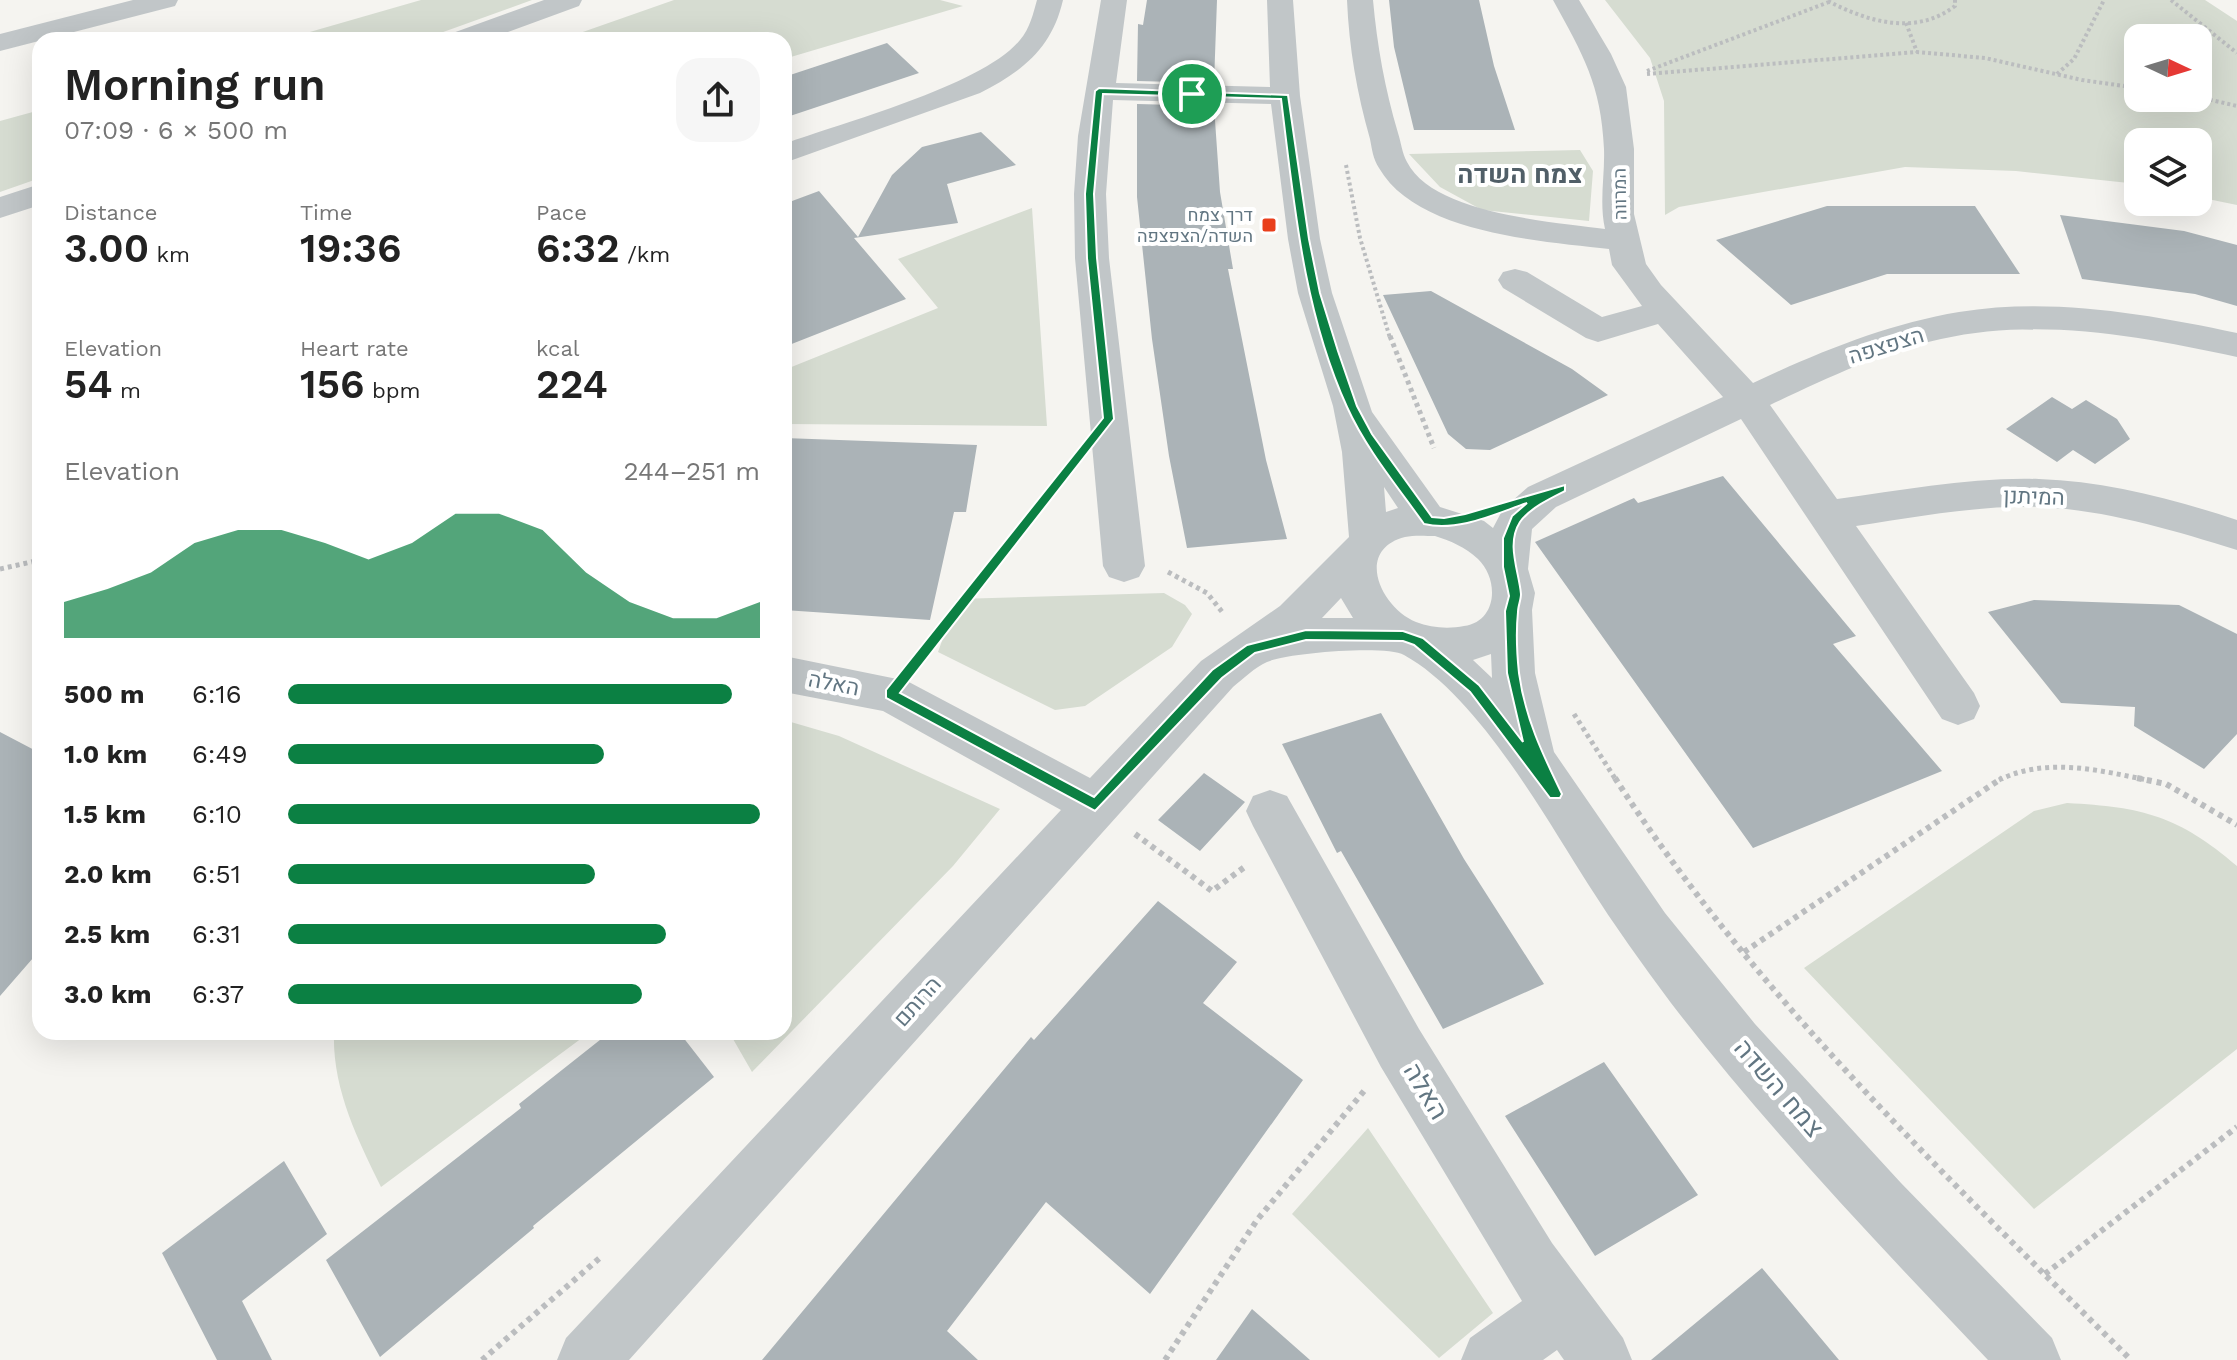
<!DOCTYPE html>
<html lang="en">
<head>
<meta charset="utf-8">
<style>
  :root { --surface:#fff; --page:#f6f6f6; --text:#222; --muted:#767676; --accent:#0b8043 }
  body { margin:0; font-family:"Work Sans",Heebo,sans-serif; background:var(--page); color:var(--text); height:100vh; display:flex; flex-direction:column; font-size:30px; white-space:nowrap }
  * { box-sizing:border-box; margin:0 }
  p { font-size:26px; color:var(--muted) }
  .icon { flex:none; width:44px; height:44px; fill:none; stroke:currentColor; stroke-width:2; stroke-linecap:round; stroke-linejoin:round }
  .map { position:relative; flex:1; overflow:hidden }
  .sheet { position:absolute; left:32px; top:32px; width:760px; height:1008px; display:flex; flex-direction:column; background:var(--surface); border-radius:24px; box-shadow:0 8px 32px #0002 }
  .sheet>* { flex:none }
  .needle { width:52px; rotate:94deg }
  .fabs { position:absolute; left:2124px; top:24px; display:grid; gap:16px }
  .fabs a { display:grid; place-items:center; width:88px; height:88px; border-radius:16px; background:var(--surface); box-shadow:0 8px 32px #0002; font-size:40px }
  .pin { position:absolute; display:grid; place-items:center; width:68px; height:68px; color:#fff; margin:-34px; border:4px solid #fff; border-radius:50%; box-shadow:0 2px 8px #0007 }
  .round { display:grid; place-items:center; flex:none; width:84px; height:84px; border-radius:24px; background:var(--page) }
  .headline { display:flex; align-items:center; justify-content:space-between; height:136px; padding:0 32px }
  h1 { font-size:44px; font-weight:600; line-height:60px }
  .figures { display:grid; grid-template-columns:repeat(3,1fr); gap:12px; height:136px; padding:8px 32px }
  .figures div { display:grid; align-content:center }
  .figures b { font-size:40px; font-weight:600 }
  .figures small { font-size:22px; font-weight:400 }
  .figures p { font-size:22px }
  .chart { height:224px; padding:16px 32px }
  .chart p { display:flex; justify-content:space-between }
  .chart svg { width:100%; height:144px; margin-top:8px; fill:var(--accent); opacity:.7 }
  ul { padding:0 32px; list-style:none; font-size:26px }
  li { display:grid; grid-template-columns:128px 96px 1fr; align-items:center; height:60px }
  li i { height:20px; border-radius:10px; background:var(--accent) }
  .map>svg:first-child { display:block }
  .green { fill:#d6dcd1; fill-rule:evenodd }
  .building { fill:#abb3b7 }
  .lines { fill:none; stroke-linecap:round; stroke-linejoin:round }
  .path-far2 { stroke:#bbbdbf; stroke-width:4; stroke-dasharray:3 3; stroke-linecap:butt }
  .path-far1 { stroke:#bbbdbf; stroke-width:5; stroke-dasharray:4 4; stroke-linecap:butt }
  .path { stroke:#bbbdbf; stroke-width:6; stroke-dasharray:5 5; stroke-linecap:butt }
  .minor { fill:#c1c6c8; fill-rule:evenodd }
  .route { fill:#0b8043; stroke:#fff; stroke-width:2; fill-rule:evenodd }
  .poi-dot { fill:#e93f1c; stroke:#fff; stroke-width:3 }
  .labels { text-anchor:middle; stroke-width:8; stroke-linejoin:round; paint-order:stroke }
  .far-street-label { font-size:18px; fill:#627682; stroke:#fff }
  .far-poi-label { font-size:18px; fill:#627682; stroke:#fff; text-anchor:end }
  .street-label { font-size:22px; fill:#627682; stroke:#fff }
  .far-district-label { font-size:26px; font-weight:bold; fill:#505e67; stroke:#fff }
  .near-street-label { font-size:26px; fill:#627682; stroke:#fff }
</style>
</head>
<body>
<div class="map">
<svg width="2237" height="1360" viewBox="0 0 2237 1360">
  <rect width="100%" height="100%" fill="#f5f4f0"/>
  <!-- green -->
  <path class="green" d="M421 0H532L421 40H282Z
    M674 0H940L963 6 784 59V40H560Z
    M1605 0H2205L2237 21V205L2198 197V142H2138V184L2016 171 1905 167 1679 207 1665 215 1664 101 1650 58ZM2138 38H2198V98H2138Z
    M40 110V178L0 192V121Z
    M1580 150 1593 171 1589 221 1482 210 1440 187 1409 154Z
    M1032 208 1047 426 784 424V370L938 308 898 259Z
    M1164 593 1185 605 1192 614 1172 647 1085 706 1055 710 938 652 957 599Z
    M784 720 839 736 1000 809 953 866 752 1072 729 1032H784Z
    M2067 803C2143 807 2179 816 2237 866V1049L2034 1209 1804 968 2034 811Z
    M334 1032H590L381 1187C357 1138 332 1088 334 1032Z
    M1368 1128 1493 1313 1439 1358 1292 1214Z"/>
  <!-- building -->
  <path class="building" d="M1147 0H1217L1214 83 1137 81 1138 24 1143 25Z
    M1389 0H1479L1494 66 1515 130H1414L1394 47Z
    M887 43 919 73 784 118V77Z
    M1137 104 1214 106 1220 192 1233 269H1228L1266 460 1287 539 1187 548 1169 456 1152 339 1137 197Z
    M981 132 1016 165 947 184 958 223 854 238 906 299 784 347V204L819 191 858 237 892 175 922 147Z
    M1827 206H1975L2020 274H1887L1791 305 1716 240Z
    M2060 215 2184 231 2237 245V306L2195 294 2082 279Z
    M1431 291 1572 369 1608 395 1490 450 1466 449 1448 434 1383 295Z
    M2052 397 2072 409 2086 400 2117 419 2130 439 2095 464 2073 450 2057 462 2006 429Z
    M784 438 977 445 966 512H954L930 620 784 610Z
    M1723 476 1856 636 1833 644 1942 771 1753 848 1535 542 1634 498 1638 503Z
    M2034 600 2179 605 2237 634V734L2204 769 2134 726 2135 707 2061 703 1988 612Z
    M1381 713 1464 859 1544 984 1443 1029 1341 851 1337 853 1282 744Z
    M0 732 40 753V950L0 996Z
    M1204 773 1245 802 1200 851 1158 820Z
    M1158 901 1237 962 1203 1003 1303 1080 1150 1294 1046 1202 947 1331 978 1360H762L1031 1037 1034 1040Z
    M610 1032H679L714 1077 533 1226 534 1228 380 1357 326 1260 521 1108 519 1104Z
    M1604 1062 1698 1195 1595 1256 1505 1116Z
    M284 1161 327 1234 242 1301 272 1360H217L162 1253Z
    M1762 1268 1839 1360H1651Z
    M1252 1309 1310 1360H1216Z"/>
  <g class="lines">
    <!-- path-far2 -->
    <path class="path-far2" d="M2171 0 2237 53
      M1828 1C1868 22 1916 36 1955 6V0
      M1906 23 1917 52
      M1647 71 1829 2
      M1647 74 1917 52 1985 58 2082 80 2138 88
      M2057 74 2074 59 2104 0
      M2198 97 2237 106
      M1346 165 1360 238 1390 338"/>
    <!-- path-far1 -->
    <path class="path-far1" d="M1390 336 1434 448
      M0 569 40 560
      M1168 572 1207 593 1223 613
      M918 660 1068 470
      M1574 714 1616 780
      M1999 780C2046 757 2098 770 2147 780"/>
    <!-- path -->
    <path class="path" d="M1615 778C1755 996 1948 1178 2131 1360
      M2137 778 2166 784 2237 825
      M1135 834 1212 891 1246 866
      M1744 952 2002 778
      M2045 1274 2237 1127
      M482 1360 602 1256
      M1165 1360 1257 1220 1364 1091"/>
    <!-- minor -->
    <path class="minor" d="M133 0H178L175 6 0 51V34Z
      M544 0H582L579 6 486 40H446L450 34Z
      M1037 0H1063C1052 48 1023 71 980 93L784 163V144C842 123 984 85 1020 40 1030 28 1033 14 1037 0Z
      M1101 0H1127L1116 83 1270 87 1267 0H1293L1300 96 1320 239 1332 293 1372 412 1440 507 1484 521 1493 528 1503 509 1528 487 1723 397 1658 324 1598 342 1586 338 1503 288 1498 280 1503 272 1515 269 1527 272 1602 317 1642 306 1612 265 1609 249C1542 241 1417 234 1379 168 1373 159 1372 149 1370 139 1357 93 1349 48 1347 0H1373C1377 45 1385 89 1398 133 1401 142 1402 153 1407 162 1433 214 1554 222 1605 229 1599 202 1605 176 1604 149 1601 84 1583 55 1553 0H1579L1611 54 1626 87 1634 149V214L1646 264 1661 285 1753 383C1819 352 1887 324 1959 312 2051 297 2147 314 2237 333V357C2141 336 2038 317 1941 339 1881 352 1825 379 1770 405L1837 499C1904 490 1971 477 2039 479 2106 481 2173 499 2237 520V550C2172 530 2107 510 2039 507 1978 505 1916 517 1856 526L1974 693 1980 706 1974 719 1958 725 1942 719 1741 419 1556 507 1532 529 1528 569 1535 593 1532 610 1535 673 1554 752 1665 913 1755 1024 1901 1183 2052 1338 2061 1360H1988C1879 1245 1768 1129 1671 1003 1642 964 1614 925 1588 884 1544 815 1477 695 1404 655 1386 645 1287 653 1267 662 1255 667 1243 679 1233 687L629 1360H557L566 1338 1061 810 883 711 784 692V656L907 681 1090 778 1201 661 1280 606 1349 537 1342 452 1333 406 1298 293 1288 239 1271 104 1113 100 1106 194 1109 258 1145 566 1139 577 1124 582 1109 577 1103 566 1075 258 1074 194 1078 136ZM1384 487 1398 508 1386 512ZM1435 536C1451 541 1465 547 1478 559 1499 579 1498 621 1464 626 1449 629 1431 628 1416 622 1381 608 1354 550 1405 537 1414 535 1426 536 1435 536ZM1341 598 1353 618H1322ZM1491 654 1492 678 1473 660Z
      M40 184V205L0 218V197Z
      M1270 790 1287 796 1419 1029 1552 1243 1623 1338 1632 1360H1564L1557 1350 1543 1360H1461L1470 1338 1522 1301 1381 1067 1253 826 1246 811 1253 796Z"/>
  </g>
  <!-- route -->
  <path class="route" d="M1099 88 1288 95 1309 239 1320 293 1338 351 1357 406 1372 434 1432 517 1444 518 1465 514 1565 485V491C1551 498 1530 508 1520 522 1506 544 1519 571 1521 594 1521 600 1518 606 1518 612 1516 631 1517 654 1519 673 1525 718 1543 755 1562 794L1560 798H1550L1470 692 1414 645 1403 641 1306 640 1255 653 1222 678 1095 811 886 698V690L1103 418 1087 258 1085 194 1095 91ZM1103 94 1281 99C1294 202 1303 311 1347 407 1366 449 1397 486 1424 524 1458 532 1495 514 1527 503L1512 516 1503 538V567L1509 596 1505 611 1507 673 1523 742 1479 685 1423 638 1403 631 1306 630 1247 645 1212 670 1094 797 900 693 1114 419 1097 258 1094 194Z"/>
  <!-- markers -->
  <rect class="poi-dot" x="1261" y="217" width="16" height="16" rx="4"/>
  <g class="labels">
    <!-- far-street labels -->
    <g class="far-street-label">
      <text transform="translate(1620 194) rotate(-91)" y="6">המרווה</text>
    </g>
    <!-- far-poi labels -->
    <g class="far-poi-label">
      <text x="1253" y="221">דרך צמח<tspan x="1253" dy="21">השדה/הצפצפה</tspan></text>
    </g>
    <!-- street labels -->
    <g class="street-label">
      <text transform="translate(1886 345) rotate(-17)" y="8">הצפצפה</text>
      <text transform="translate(2034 496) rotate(2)" y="8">המיתנן</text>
      <text transform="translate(834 683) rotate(11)" y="8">האלה</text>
      <text transform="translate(917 1001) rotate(-48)" y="8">הרותם</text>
    </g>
    <!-- far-district labels -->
    <g class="far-district-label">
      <text x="1520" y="183">צמח השדה</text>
    </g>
    <!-- near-street labels -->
    <g class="near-street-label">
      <text transform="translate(1779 1088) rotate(49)" y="9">צמח השדה</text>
      <text transform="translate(1426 1091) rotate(59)" y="9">האלה</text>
    </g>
  </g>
</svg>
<div class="fabs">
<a><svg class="needle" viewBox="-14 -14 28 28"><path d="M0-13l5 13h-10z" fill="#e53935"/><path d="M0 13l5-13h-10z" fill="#767676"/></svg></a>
<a><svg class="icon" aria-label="layers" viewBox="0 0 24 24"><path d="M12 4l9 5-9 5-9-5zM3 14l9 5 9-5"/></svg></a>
</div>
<div class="pin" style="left:1192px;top:94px;background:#1e9e55"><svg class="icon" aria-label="arrive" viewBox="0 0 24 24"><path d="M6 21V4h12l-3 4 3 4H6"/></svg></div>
<section class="sheet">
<div class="headline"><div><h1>Morning run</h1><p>07:09 · 6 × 500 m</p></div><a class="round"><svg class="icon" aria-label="share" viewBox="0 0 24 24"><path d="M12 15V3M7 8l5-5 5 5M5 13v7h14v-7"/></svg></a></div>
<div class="figures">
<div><p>Distance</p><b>3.00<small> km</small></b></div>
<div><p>Time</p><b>19:36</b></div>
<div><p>Pace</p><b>6:32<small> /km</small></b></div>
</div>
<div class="figures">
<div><p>Elevation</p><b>54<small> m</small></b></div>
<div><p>Heart rate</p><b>156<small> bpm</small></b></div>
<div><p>kcal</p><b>224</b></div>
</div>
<div class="chart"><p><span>Elevation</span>244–251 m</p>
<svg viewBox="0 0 160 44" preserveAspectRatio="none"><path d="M0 44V33L10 29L20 24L30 15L40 11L50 11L60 15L70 20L80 15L90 6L100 6L110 11L120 24L130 33L140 38L150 38L160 33V44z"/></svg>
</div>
<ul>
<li><b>500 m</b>6:16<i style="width:94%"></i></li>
<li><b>1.0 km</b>6:49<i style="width:67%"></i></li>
<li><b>1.5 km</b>6:10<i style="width:100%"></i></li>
<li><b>2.0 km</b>6:51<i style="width:65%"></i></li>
<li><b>2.5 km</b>6:31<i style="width:80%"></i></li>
<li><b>3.0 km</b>6:37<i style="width:75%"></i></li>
</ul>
</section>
</div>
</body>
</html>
